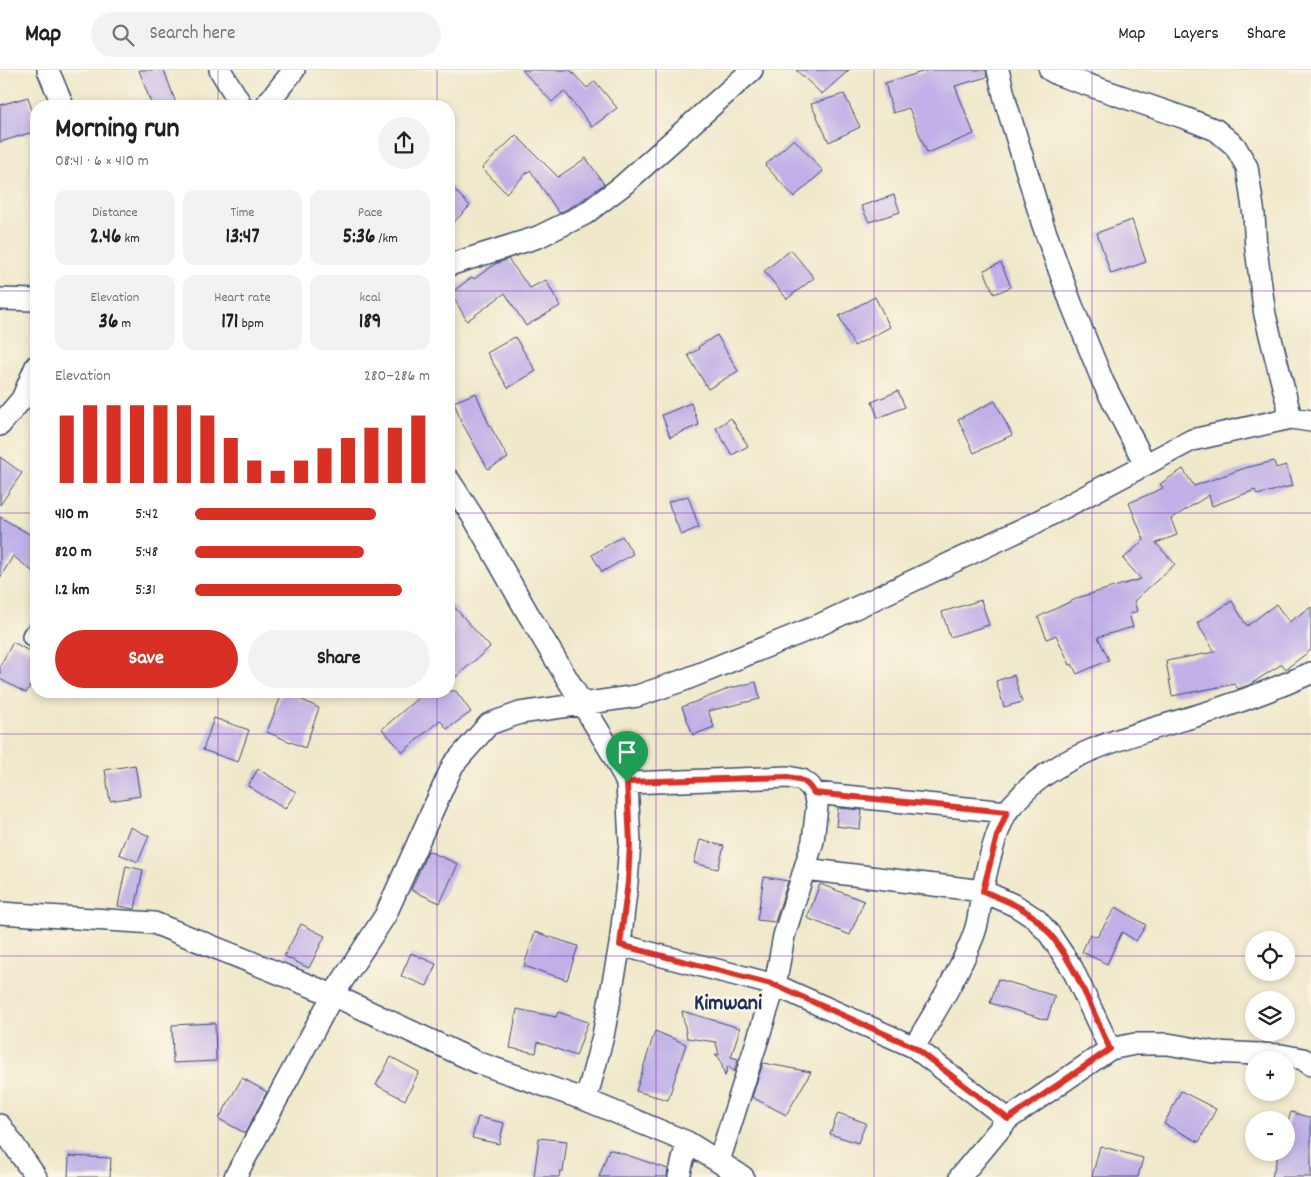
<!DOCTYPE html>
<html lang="en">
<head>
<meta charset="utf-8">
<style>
  :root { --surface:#fff; --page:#f2f2f2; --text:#202124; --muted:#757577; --line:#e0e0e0; --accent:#d93025 }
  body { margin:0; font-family:Dekko,sans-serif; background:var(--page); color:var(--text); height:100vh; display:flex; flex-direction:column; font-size:19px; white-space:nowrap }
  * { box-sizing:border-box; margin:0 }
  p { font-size:16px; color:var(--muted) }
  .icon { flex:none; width:28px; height:28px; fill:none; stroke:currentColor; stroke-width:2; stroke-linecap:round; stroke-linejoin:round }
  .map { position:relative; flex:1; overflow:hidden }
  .side { position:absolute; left:30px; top:30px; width:425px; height:598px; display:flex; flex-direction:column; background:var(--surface); border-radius:20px; box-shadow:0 2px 8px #0003 }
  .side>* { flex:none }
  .tools { position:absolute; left:1245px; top:861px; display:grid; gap:10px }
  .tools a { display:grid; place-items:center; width:50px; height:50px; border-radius:50%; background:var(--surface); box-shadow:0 2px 8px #0003; font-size:25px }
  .pin { position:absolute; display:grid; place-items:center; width:42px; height:42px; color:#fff; margin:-51px -21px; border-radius:50% 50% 50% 0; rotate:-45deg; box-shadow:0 0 5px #0007 }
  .pin .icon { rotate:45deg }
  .round { display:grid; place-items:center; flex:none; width:52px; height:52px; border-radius:26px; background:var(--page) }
  .summary { display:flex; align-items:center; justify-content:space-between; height:85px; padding:0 25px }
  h1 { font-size:28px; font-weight:800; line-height:38px }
  .stats { display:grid; grid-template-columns:repeat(3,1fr); gap:8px; height:85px; padding:5px 25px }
  .stats div { display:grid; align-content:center; border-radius:12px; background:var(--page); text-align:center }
  .stats b { font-size:21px; font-weight:800 }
  .stats small { font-size:14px; font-weight:400 }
  .stats p { font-size:14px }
  .chart { height:140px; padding:10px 25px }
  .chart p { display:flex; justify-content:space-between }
  .chart svg { width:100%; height:90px; margin-top:5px; stroke:var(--accent); stroke-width:6 }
  .cta { display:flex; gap:10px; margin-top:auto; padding:10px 25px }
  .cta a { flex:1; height:58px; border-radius:30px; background:var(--accent); color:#fff; font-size:20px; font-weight:800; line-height:58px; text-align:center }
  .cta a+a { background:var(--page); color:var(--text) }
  ul { padding:0 25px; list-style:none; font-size:16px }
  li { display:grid; grid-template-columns:80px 60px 1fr; align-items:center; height:38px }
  li i { height:12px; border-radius:6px; background:var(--accent) }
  header { display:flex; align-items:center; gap:30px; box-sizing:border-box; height:70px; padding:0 25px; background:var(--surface); border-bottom:1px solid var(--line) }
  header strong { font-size:24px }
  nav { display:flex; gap:28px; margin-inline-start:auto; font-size:18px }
  .search { width:350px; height:45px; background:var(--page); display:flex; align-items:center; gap:12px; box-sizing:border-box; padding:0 18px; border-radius:28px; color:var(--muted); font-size:19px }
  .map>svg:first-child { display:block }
  .building { fill:#c1b0e7 }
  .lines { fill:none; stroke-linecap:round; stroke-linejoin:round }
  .street-casing { stroke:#3b4b6e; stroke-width:24 }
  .street { stroke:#fff; stroke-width:21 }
  .route-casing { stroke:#fff; stroke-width:10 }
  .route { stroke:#d93025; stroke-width:6 }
  .grid { fill:none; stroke:#7b2cbf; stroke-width:1; stroke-opacity:0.55 }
  .labels { text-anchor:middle; stroke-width:4.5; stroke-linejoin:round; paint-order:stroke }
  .quarter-label { font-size:22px; font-weight:bold; fill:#1b2f5e; stroke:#fcf5e5 }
</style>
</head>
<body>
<header>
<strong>Map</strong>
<div class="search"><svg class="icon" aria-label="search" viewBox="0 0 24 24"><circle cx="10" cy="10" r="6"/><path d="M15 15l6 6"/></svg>Search here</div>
<nav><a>Map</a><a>Layers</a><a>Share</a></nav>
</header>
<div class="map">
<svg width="1311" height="1107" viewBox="0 0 1311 1107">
  <rect width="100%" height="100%" fill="#fcf5e5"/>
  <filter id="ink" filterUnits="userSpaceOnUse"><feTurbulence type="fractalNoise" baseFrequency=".02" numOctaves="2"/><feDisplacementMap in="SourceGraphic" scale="10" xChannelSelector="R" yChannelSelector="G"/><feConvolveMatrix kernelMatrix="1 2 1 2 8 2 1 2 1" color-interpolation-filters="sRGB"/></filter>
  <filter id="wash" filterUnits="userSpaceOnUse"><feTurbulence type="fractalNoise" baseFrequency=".0096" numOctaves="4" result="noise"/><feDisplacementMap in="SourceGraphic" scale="20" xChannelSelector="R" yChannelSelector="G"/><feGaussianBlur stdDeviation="1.12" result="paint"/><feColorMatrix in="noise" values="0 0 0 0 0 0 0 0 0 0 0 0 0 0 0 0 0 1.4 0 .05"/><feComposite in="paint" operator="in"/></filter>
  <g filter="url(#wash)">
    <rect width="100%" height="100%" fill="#efe8ca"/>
    <g id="blocks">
      <!-- building -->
      <path class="building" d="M139 0H164L177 36H152Z
        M522 0H570L587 18 595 11 617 38 592 57 564 21 552 32Z
        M796 0H849L822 24Z
        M929 0H986L987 7 955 16 974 64 927 83 909 38 893 43 885 13Z
        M844 24 860 57 829 72 811 34Z
        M28 27 36 55V61L0 72V35Z
        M516 65 558 107 586 88 604 114 578 133 559 143 530 100 506 123 482 98Z
        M794 69 823 101 794 127 765 95Z
        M449 114 470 136 449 157Z
        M894 125 900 142 869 152 861 136Z
        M1132 150 1146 192 1111 204 1097 163Z
        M791 180 814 208 787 229 764 201Z
        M508 189 530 218 546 210 560 236 526 256 505 223 467 251 451 223 472 207 474 209 495 194Z
        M1001 193 1011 217 994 224 984 200Z
        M875 227 890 257 854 276 839 246Z
        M717 265 738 301 708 319 688 285 699 279 698 277Z
        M515 267 536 301 508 318 487 283Z
        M898 321 905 337 878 348 872 332Z
        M476 323 488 352 508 388 488 399 461 351 454 332Z
        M995 331 1012 365 974 383 958 349Z
        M691 333 699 355 670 367 662 345Z
        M731 348 748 376 732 385 716 358Z
        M0 387 22 403 0 435Z
        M1274 391 1276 398 1286 395 1292 416 1257 425 1255 420 1212 436 1209 425 1171 449 1177 465 1156 473 1175 494 1134 531 1137 541 1129 544 1133 557 1098 567 1109 590 1077 604 1072 594 1070 595 1056 565 1047 569 1038 547 1080 527 1141 509 1123 489 1144 470 1129 433 1163 418 1160 414 1183 399 1194 416 1245 398Z
        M688 426 699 457 681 465 668 432Z
        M0 447 36 468V504L13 486 0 508Z
        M622 466 633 484 602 502 592 485Z
        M981 530 989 555 950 567 942 542Z
        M449 531 490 577 449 613Z
        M1232 531 1247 556 1276 534 1289 552 1311 537V580L1286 599 1282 594 1249 615 1238 619 1235 614 1172 626 1166 591 1215 582 1197 553Z
        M13 572 36 585V605L26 623 0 609V596Z
        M1014 605 1022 632 1004 637 996 611Z
        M756 612 760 629 708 641 714 657 693 665 682 637 726 620V619Z
        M283 621 319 638 305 678 267 662Z
        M426 621H456L471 642 447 659 440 650 403 682 382 659Z
        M214 648 249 660 238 692 203 680Z
        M135 695 140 726 110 731 105 700Z
        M258 699 296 722 285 739 248 716Z
        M838 738 862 740 860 759 836 756Z
        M130 757 149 766 138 792 119 784Z
        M700 770 724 776 718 799 694 793Z
        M428 781 458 794 440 833 411 820Z
        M126 796 143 800 135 839 118 836Z
        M764 807 788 811 775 852 757 850Z
        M820 814 864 831 850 865 807 848Z
        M1116 837 1146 855 1136 871 1122 862 1107 894 1082 882 1090 864 1097 867Z
        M301 854 325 866 309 898 284 886Z
        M535 862 578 876 567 910 524 896Z
        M411 883 436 894 427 916 401 906Z
        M998 909 1055 926 1047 950 990 933Z
        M517 939 556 947 558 942 588 952 576 986 538 972 536 983 510 978Z
        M682 941 740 958 731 987 738 989 734 1002 728 996 725 1006 720 989 715 984 719 985 716 972 687 968Z
        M215 953 216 991 173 993 172 955Z
        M655 961 686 974 668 1030 636 1021Z
        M391 987 419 1002 405 1030 376 1015Z
        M763 993 811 1002 786 1045 752 1027Z
        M242 1008 267 1022 245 1063 219 1049Z
        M1181 1021 1216 1039 1199 1072 1164 1054Z
        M1291 1042 1311 1048V1107H1272L1279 1082H1286V1059Z
        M838 1043 866 1053 858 1073 830 1064Z
        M478 1047 504 1053 499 1074 472 1068Z
        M539 1068 567 1071 563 1102 560 1101 559 1107H534Z
        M1100 1076 1143 1088 1138 1107H1092Z
        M609 1079 668 1099 667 1107H599Z
        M69 1086 111 1088 110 1107H68Z"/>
    </g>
  </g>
  <g filter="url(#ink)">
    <use href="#blocks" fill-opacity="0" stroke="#3b4b6e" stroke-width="1"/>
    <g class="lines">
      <!-- street casing -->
      <g class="street-casing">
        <path id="street" d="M48 0 63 36
          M220 0 242 36
          M998 0 1006 33 1043 155 1071 233 1103 312 1145 394
          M1050 0 1059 5 1185 48 1216 60 1235 76 1247 97 1254 145 1256 179 1265 245 1291 348
          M265 36 294 0
          M449 195 538 167 585 144 622 116 752 0
          M0 229 36 230
          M0 355 22 329 36 296
          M449 410 475 450 527 542 612 683 627 713 630 773 627 812 620 875 603 966 586 1030
          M33 566 36 564
          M627 713 788 707 802 710 810 716 814 723 817 736 813 771 784 866 775 915 719 1091
          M814 723 1007 742
          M805 799 983 821 1016 836 1036 849 1050 865 1072 898 1110 979
          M0 843 154 853 333 925 479 993 586 1030 687 1072 743 1107
          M620 875 775 915 914 977 1008 1049
          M914 977C936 940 959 904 974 864 979 851 980 836 982 823 987 797 994 767 1006 743 1009 738 1014 733 1018 729 1060 679 1152 660 1212 641 1245 630 1279 617 1311 603
          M0 1055 36 1107
          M235 1107 333 925 385 846 453 695 489 654 520 643 637 626 684 610 815 557 1031 455 1192 370 1291 348 1311 351
          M679 1107 687 1072
          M960 1107 1008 1049 1110 979 1135 974H1168L1213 982 1281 985 1303 989 1311 995"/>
      </g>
      <!-- street -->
      <use href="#street" class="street"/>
    </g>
  </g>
  <g class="lines" filter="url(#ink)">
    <!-- route casing -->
    <g class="route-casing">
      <path id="route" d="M788 707C801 709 807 711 814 723L1007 742 997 766 983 821C1001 829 1022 836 1037 850 1071 881 1091 938 1110 979L1008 1049 914 977 775 915 620 875 628 812 630 773 627 712Z"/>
    </g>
    <!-- route -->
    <use href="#route" class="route"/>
  </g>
  <!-- grid -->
  <path class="grid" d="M218 0V36M437 0V36M656 0V1107M874 0V1107M1092 0V1107M0 221H36M449 221H1311M0 443H36M449 443H1311M218 621V1107M437 621V1107M0 664H1311M0 886H1254M1286 886H1311"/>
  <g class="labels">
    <!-- quarter labels -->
    <g class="quarter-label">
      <text x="728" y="939">Kimwani</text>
    </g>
  </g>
</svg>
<div class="tools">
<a><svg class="icon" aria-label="locate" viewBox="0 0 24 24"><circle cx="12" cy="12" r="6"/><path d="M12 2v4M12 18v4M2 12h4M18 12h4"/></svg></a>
<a><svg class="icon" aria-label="layers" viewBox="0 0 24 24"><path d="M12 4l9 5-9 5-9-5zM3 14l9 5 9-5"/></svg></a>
<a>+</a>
<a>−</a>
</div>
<div class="pin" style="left:627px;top:712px;background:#1e9e55"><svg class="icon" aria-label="arrive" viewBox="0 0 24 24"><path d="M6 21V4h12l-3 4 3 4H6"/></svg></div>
<section class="side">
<div class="summary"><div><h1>Morning run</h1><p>08:41 · 6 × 410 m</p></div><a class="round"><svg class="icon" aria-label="share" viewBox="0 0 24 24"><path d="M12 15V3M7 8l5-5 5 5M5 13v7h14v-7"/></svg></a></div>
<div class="stats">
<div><p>Distance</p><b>2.46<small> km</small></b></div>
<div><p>Time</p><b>13:47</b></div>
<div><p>Pace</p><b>5:36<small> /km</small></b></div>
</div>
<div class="stats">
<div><p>Elevation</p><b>36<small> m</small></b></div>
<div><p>Heart rate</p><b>171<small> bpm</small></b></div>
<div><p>kcal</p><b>189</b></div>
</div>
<div class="chart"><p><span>Elevation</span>280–286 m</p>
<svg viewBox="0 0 160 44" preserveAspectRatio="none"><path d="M5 44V11M15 44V6M25 44V6M35 44V6M45 44V6M55 44V6M65 44V11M75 44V22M85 44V33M95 44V38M105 44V33M115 44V27M125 44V22M135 44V17M145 44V17M155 44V11"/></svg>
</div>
<ul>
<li><b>410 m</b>5:42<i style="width:77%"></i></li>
<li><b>820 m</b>5:48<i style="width:72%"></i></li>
<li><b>1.2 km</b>5:31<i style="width:88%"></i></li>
</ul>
<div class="cta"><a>Save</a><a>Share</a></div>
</section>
</div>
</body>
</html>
